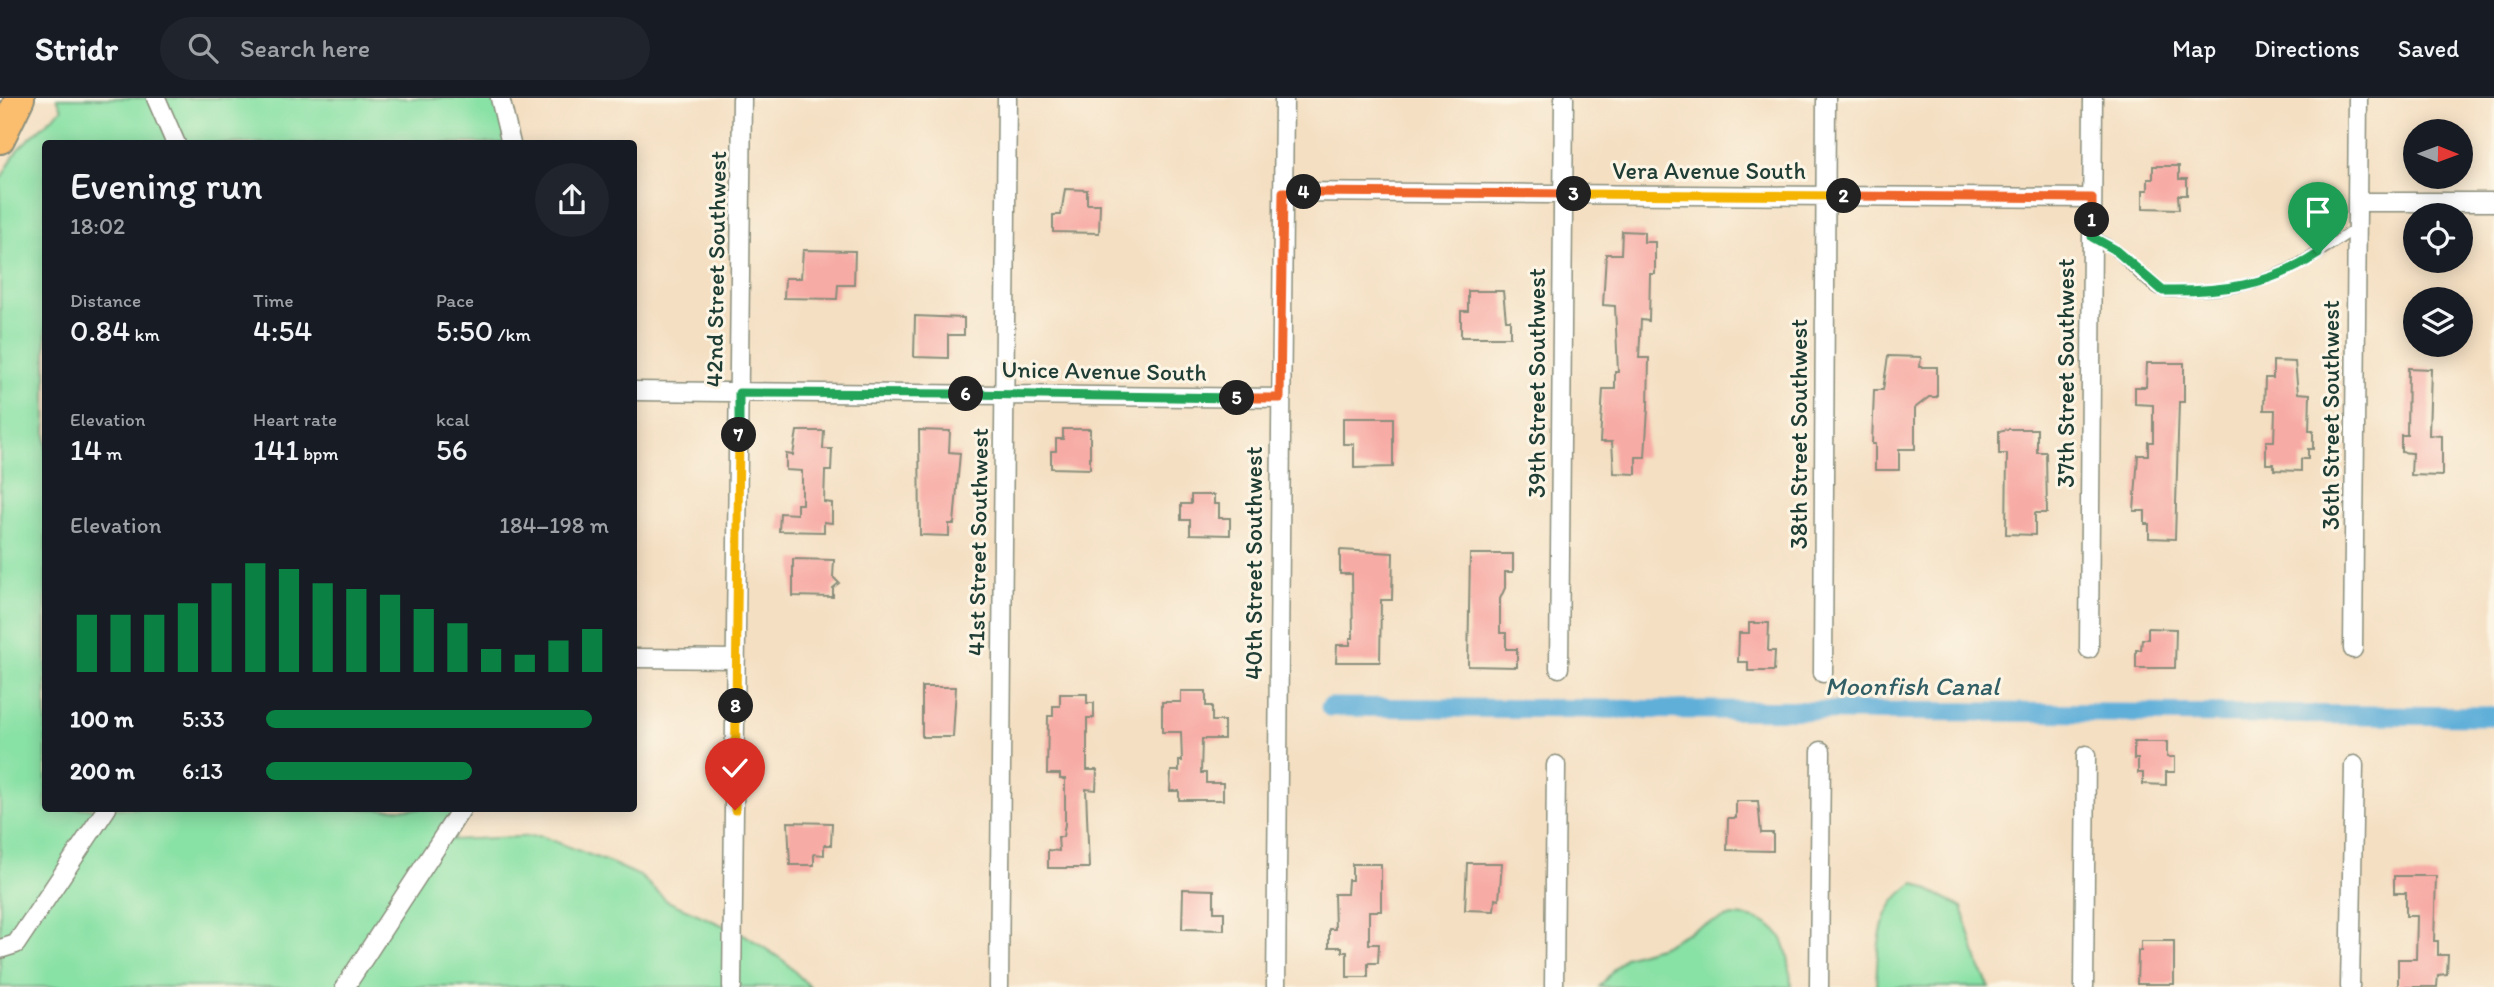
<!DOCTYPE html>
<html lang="en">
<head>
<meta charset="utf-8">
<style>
  :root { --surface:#171b24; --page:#20242c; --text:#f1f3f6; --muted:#9ea1a6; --line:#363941; --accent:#0b8043 }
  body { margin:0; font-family:Itim,sans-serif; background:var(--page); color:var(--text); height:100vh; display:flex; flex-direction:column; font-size:26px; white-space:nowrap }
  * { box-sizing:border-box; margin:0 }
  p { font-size:23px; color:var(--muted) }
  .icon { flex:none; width:38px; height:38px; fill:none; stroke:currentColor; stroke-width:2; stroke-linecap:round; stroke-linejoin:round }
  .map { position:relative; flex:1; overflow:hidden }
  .panel { position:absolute; left:42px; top:42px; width:595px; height:672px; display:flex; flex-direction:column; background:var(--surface); border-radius:7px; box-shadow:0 4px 18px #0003 }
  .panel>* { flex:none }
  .needle { width:46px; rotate:91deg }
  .fabs { position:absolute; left:2403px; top:21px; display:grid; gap:14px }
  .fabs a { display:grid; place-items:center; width:70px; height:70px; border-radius:50%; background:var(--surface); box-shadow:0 4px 18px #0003; font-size:35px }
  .pin { position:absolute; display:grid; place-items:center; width:60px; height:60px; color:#fff; margin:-72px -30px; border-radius:50% 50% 50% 0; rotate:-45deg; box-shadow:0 0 7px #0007 }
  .pin .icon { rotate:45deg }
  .km { position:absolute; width:35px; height:35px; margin:-18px; border-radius:50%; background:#222; color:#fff; font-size:19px; line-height:35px; text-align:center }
  .round { display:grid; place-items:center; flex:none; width:74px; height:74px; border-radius:37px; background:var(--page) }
  .headline { display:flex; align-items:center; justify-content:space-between; height:119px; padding:0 28px }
  h1 { font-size:38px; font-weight:600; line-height:52px }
  .metrics { display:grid; grid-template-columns:repeat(3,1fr); gap:10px; height:119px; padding:7px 28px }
  .metrics div { display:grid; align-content:center }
  .metrics b { font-size:30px; font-weight:600 }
  .metrics small { font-size:19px; font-weight:400 }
  .metrics p { font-size:19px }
  .chart { height:196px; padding:14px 28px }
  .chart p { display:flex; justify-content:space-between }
  .chart svg { width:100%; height:126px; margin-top:7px; stroke:var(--accent); stroke-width:6 }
  ul { padding:0 28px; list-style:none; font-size:23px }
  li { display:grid; grid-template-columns:112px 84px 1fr; align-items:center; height:52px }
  li i { height:18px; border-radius:9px; background:var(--accent) }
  header { display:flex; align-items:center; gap:42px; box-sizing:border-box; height:98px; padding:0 35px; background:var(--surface); border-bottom:2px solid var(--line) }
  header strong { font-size:33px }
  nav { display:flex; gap:38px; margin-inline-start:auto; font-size:24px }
  .search { width:490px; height:63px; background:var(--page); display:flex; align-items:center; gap:18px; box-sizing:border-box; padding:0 24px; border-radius:38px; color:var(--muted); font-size:26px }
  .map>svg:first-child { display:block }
  .green { fill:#88e1a5; stroke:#548f6c; stroke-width:2 }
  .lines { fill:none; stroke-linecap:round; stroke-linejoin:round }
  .canal { stroke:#5eafd9; stroke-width:19 }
  .building { fill:#f7aba5 }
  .service-casing { stroke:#8a8e7b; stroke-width:12 }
  .minor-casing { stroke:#8a8e7b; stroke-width:21 }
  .trunk-casing { stroke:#8a8e7b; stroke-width:32 }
  .service { stroke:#fff; stroke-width:9 }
  .minor { stroke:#fff; stroke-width:18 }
  .trunk { stroke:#fbbd6e; stroke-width:28 }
  .split-1-casing { stroke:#fff; stroke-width:14 }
  .split-2-casing { stroke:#fff; stroke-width:14 }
  .split-3-casing { stroke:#fff; stroke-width:14 }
  .split-4-casing { stroke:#fff; stroke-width:14 }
  .split-5-casing { stroke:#fff; stroke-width:14 }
  .split-6-casing { stroke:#fff; stroke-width:14 }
  .split-7-casing { stroke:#fff; stroke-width:14 }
  .split-8-casing { stroke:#fff; stroke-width:14 }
  .split-9-casing { stroke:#fff; stroke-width:14 }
  .split-1 { stroke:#22a559; stroke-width:9 }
  .split-2 { stroke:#f0652b; stroke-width:9 }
  .split-3 { stroke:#f5b400; stroke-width:9 }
  .split-4 { stroke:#f0652b; stroke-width:9 }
  .split-5 { stroke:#f0652b; stroke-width:9 }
  .split-6 { stroke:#22a559; stroke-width:9 }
  .split-7 { stroke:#22a559; stroke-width:9 }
  .split-8 { stroke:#f5b400; stroke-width:9 }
  .split-9 { stroke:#f5b400; stroke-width:9 }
  .labels { text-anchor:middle; stroke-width:6; stroke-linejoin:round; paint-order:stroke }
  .street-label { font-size:24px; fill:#1f3d34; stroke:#fcf5e5 }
  .water-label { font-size:26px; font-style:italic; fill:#325f66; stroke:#fcf5e5 }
</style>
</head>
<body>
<header>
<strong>Stridr</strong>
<div class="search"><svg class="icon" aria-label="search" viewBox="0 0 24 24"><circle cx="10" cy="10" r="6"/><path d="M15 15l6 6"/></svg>Search here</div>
<nav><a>Map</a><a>Directions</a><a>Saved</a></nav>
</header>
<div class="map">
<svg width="2494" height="889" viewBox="0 0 2494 889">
  <rect width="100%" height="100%" fill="#fcf5e5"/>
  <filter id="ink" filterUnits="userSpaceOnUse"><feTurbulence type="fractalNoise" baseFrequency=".0143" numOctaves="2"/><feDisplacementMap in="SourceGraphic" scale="14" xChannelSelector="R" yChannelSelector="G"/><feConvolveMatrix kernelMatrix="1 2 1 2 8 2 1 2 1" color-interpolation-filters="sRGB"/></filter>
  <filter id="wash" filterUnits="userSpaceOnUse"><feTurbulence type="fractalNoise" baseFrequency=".00686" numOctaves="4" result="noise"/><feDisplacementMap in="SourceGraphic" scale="28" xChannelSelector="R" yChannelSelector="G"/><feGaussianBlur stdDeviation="1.57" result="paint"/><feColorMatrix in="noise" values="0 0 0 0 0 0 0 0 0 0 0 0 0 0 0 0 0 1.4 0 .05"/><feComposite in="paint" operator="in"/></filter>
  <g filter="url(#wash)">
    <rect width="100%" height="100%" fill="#f4dfc2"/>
    <!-- green -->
    <path class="green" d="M57 0H500L511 45 46 46V710L470 711 452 742 541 738 613 766 640 778 667 803 745 837 784 863 810 889H0V82L18 51 62 11Z
      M1915 785 1962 809 1980 871 1990 889H1876C1878 849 1877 807 1915 785Z
      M1732 818C1781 819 1790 844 1791 889H1599L1625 859 1662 848 1698 829Z"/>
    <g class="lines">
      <!-- canal -->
      <path class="canal" d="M1330 609 2494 618"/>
    </g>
    <g id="blocks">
      <!-- building -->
      <path class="building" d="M2153 68H2179V81H2187V97H2178L2179 111 2143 110V92H2148V81H2153Z
        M1065 91 1087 92V106H1100L1099 135 1053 134V117H1061Z
        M1622 133 1644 134V144H1655V176H1650L1649 223 1641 222 1639 260H1649L1648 310 1645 359H1636V376L1614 375 1612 344H1600L1603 291H1615V274H1618L1615 208 1603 207 1606 156H1621Z
        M803 152 855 153 854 187H838L837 201 784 200 785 180H801Z
        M1468 193H1503L1506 222H1510V239H1461V213H1468Z
        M915 218 964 220V237H948V260L914 259Z
        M1888 258 1921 259 1920 269H1937V299H1929L1915 310V351H1899V372H1875V346H1872L1874 292H1883Z
        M2273 263 2295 264 2298 295 2310 296 2309 333H2313V351H2308V361H2301V373L2274 372V366H2266V343H2274L2275 312H2264L2265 280H2273Z
        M2147 265H2184V304H2179L2175 441 2149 440V426H2145V413H2134L2138 357H2148V344H2153V307L2135 306V289H2146Z
        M2408 270 2431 271 2429 337 2442 338V378L2411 377 2412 355 2401 354V337H2407Z
        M1343 320H1393V369L1354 370V346H1343Z
        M1063 331H1090V371L1051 370V353H1056V341H1063Z
        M2008 331H2037V354H2046L2047 415H2035V437L2006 436 2007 356H1999V333Z
        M919 332 950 333 949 354 960 355 954 426H949V438L920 437Z
        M797 333H824L823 351H832L831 373H825L824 404 832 405V425L824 424V434L779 433 780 415 797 416V406H802V373L786 372V356L793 357Z
        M1191 397H1214V406H1219V420H1230V437L1190 436V422H1181V406H1191Z
        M1340 452 1393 455 1392 502H1381L1380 564H1336L1337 547H1350V540H1353L1352 476H1340Z
        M1470 456H1513V474H1505V490L1500 501V535H1506V551H1517V569L1468 568Z
        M793 461 834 462 833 479 839 485 833 490V499L793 498Z
        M1749 525H1769L1768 553H1775L1774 573H1748V564H1738L1739 535H1749Z
        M2148 530 2176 531 2175 570H2136V552H2141L2142 541H2148Z
        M922 589H956L953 639H922Z
        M1181 593H1206V608H1212V623H1224V641H1202L1201 675H1206V685H1223V702H1179V693H1170L1171 673H1179V663H1182L1181 634H1162V604H1181Z
        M1060 596H1087V605H1094V620H1087V672H1097L1096 692 1086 691 1089 770H1048V752L1059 753 1058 739H1063L1065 726V681H1060V676H1047L1048 618H1053V608H1060Z
        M2134 644H2167V659H2175V674H2166V687L2143 686V675H2138V661H2134Z
        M1736 703H1758L1761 735H1773V753L1727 752 1728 720H1736Z
        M788 724 832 725 831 747H824V757L814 756V767H790Z
        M1467 765H1502L1499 802 1495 801 1494 813 1465 812Z
        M1352 766H1381V813H1369V846H1379L1378 865H1368V879H1347V854H1342V849H1329V831H1335L1334 796H1347L1348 782H1352Z
        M2394 778H2436L2434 843H2438V857H2448L2447 876 2438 877 2437 889H2398V861H2416L2417 818H2406V795H2394Z
        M1183 791 1214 792V814H1224V832L1182 831Z
        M2141 843H2174V886H2137L2138 853H2141Z"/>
    </g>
  </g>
  <g filter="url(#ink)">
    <use href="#blocks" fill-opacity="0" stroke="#8a8e7b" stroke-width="2"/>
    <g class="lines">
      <!-- service casing -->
      <g class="service-casing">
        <path id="service" d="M2092 139C2122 149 2134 178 2158 191 2167 196 2181 193 2190 193 2258 194 2302 167 2356 130"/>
      </g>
      <!-- minor casing -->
      <g class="minor-casing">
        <path id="minor" d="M156 0 176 46
          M500 0 511 46
          M1283 94 2092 100
          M2357 104H2494
          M634 293 1280 300
          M2089 551 2093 0
          M2353 551 2358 0
          M634 560 736 561
          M1559 570 1564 0
          M1823 575 1826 0
          M0 851 16 846 107 710
          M345 889 462 710
          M732 889 742 0
          M999 889 1007 0
          M1276 889 1284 0
          M1554 889 1556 667
          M1819 889 1821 653
          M2084 889 2086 657
          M2350 889 2354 667"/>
      </g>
      <!-- trunk casing -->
      <g class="trunk-casing">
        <path id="trunk" d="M0 41 20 0"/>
      </g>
      <!-- service -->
      <use href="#service" class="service"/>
      <!-- minor -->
      <use href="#minor" class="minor"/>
      <!-- trunk -->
      <use href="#trunk" class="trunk"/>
    </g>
  </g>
  <g class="lines" filter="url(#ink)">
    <!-- split-1 casing -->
    <g class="split-1-casing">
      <path id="split-1" d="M2092 122V139L2114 151 2163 193C2220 194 2270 188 2318 156"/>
    </g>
    <!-- split-2 casing -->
    <g class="split-2-casing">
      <path id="split-2" d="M1844 98 2092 100V122"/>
    </g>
    <!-- split-3 casing -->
    <g class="split-3-casing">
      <path id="split-3" d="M1574 96 1844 98"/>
    </g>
    <!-- split-4 casing -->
    <g class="split-4-casing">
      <path id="split-4" d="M1304 94 1574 96"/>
    </g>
    <!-- split-5 casing -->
    <g class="split-5-casing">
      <path id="split-5" d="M1237 300H1280L1283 94H1304"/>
    </g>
    <!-- split-6 casing -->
    <g class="split-6-casing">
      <path id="split-6" d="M966 296 1237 300"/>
    </g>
    <!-- split-7 casing -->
    <g class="split-7-casing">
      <path id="split-7" d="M739 337V295L966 296"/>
    </g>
    <!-- split-8 casing -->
    <g class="split-8-casing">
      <path id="split-8" d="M736 608 739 337"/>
    </g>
    <!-- split-9 casing -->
    <g class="split-9-casing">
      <path id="split-9" d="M735 712 736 608"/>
    </g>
    <!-- split-1 -->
    <use href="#split-1" class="split-1"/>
    <!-- split-2 -->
    <use href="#split-2" class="split-2"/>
    <!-- split-3 -->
    <use href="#split-3" class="split-3"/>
    <!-- split-4 -->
    <use href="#split-4" class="split-4"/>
    <!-- split-5 -->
    <use href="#split-5" class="split-5"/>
    <!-- split-6 -->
    <use href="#split-6" class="split-6"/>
    <!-- split-7 -->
    <use href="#split-7" class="split-7"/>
    <!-- split-8 -->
    <use href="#split-8" class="split-8"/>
    <!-- split-9 -->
    <use href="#split-9" class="split-9"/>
  </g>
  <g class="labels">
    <!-- street labels -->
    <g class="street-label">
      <text x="1709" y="81">Vera Avenue South</text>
      <text transform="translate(716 171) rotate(-89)" y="8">42nd Street Southwest</text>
      <text transform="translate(1104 273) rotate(1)" y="8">Unice Avenue South</text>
      <text transform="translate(2066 275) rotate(-90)" y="8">37th Street Southwest</text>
      <text transform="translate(1537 285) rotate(-90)" y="8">39th Street Southwest</text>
      <text transform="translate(2331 317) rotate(-90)" y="8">36th Street Southwest</text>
      <text transform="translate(1799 336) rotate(-90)" y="8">38th Street Southwest</text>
      <text transform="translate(978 444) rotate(-89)" y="8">41st Street Southwest</text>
      <text transform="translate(1254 465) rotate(-90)" y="8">40th Street Southwest</text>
    </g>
    <!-- water labels -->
    <g class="water-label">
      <text x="1912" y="597">Moonfish Canal</text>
    </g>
  </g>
</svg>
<div class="fabs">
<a><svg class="needle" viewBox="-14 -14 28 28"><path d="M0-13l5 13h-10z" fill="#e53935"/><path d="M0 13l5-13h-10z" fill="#9ea1a6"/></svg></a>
<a><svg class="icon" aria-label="locate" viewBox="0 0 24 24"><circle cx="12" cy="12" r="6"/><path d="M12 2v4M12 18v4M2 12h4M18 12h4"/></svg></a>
<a><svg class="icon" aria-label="layers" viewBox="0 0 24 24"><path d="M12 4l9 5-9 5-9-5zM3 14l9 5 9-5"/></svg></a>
</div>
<div class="pin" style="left:2318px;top:156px;background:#1e9e55"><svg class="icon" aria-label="arrive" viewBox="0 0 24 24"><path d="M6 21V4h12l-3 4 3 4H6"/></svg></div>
<div class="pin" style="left:735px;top:712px;background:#d93025"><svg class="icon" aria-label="check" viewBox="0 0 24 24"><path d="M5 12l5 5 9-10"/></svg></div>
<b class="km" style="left:2092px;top:122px">1</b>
<b class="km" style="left:1844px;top:98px">2</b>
<b class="km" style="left:1574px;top:96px">3</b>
<b class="km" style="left:1304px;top:94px">4</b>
<b class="km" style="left:1237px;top:300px">5</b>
<b class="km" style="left:966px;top:296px">6</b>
<b class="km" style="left:739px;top:337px">7</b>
<b class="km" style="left:736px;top:608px">8</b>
<section class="panel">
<div class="headline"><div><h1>Evening run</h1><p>18:02</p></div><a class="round"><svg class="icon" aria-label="share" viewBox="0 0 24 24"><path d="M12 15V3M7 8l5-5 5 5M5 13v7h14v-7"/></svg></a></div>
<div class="metrics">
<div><p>Distance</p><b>0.84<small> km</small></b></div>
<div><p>Time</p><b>4:54</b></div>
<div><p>Pace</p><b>5:50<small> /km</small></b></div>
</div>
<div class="metrics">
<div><p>Elevation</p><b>14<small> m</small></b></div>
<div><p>Heart rate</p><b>141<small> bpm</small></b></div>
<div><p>kcal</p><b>56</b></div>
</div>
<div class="chart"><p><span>Elevation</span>184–198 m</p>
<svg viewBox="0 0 160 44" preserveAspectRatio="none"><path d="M5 44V24M15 44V24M25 44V24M35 44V20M45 44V13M55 44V6M65 44V8M75 44V13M85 44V15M95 44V17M105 44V22M115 44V27M125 44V36M135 44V38M145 44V33M155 44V29"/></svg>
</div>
<ul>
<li><b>100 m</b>5:33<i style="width:95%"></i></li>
<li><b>200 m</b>6:13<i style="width:60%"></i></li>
</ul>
</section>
</div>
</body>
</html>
